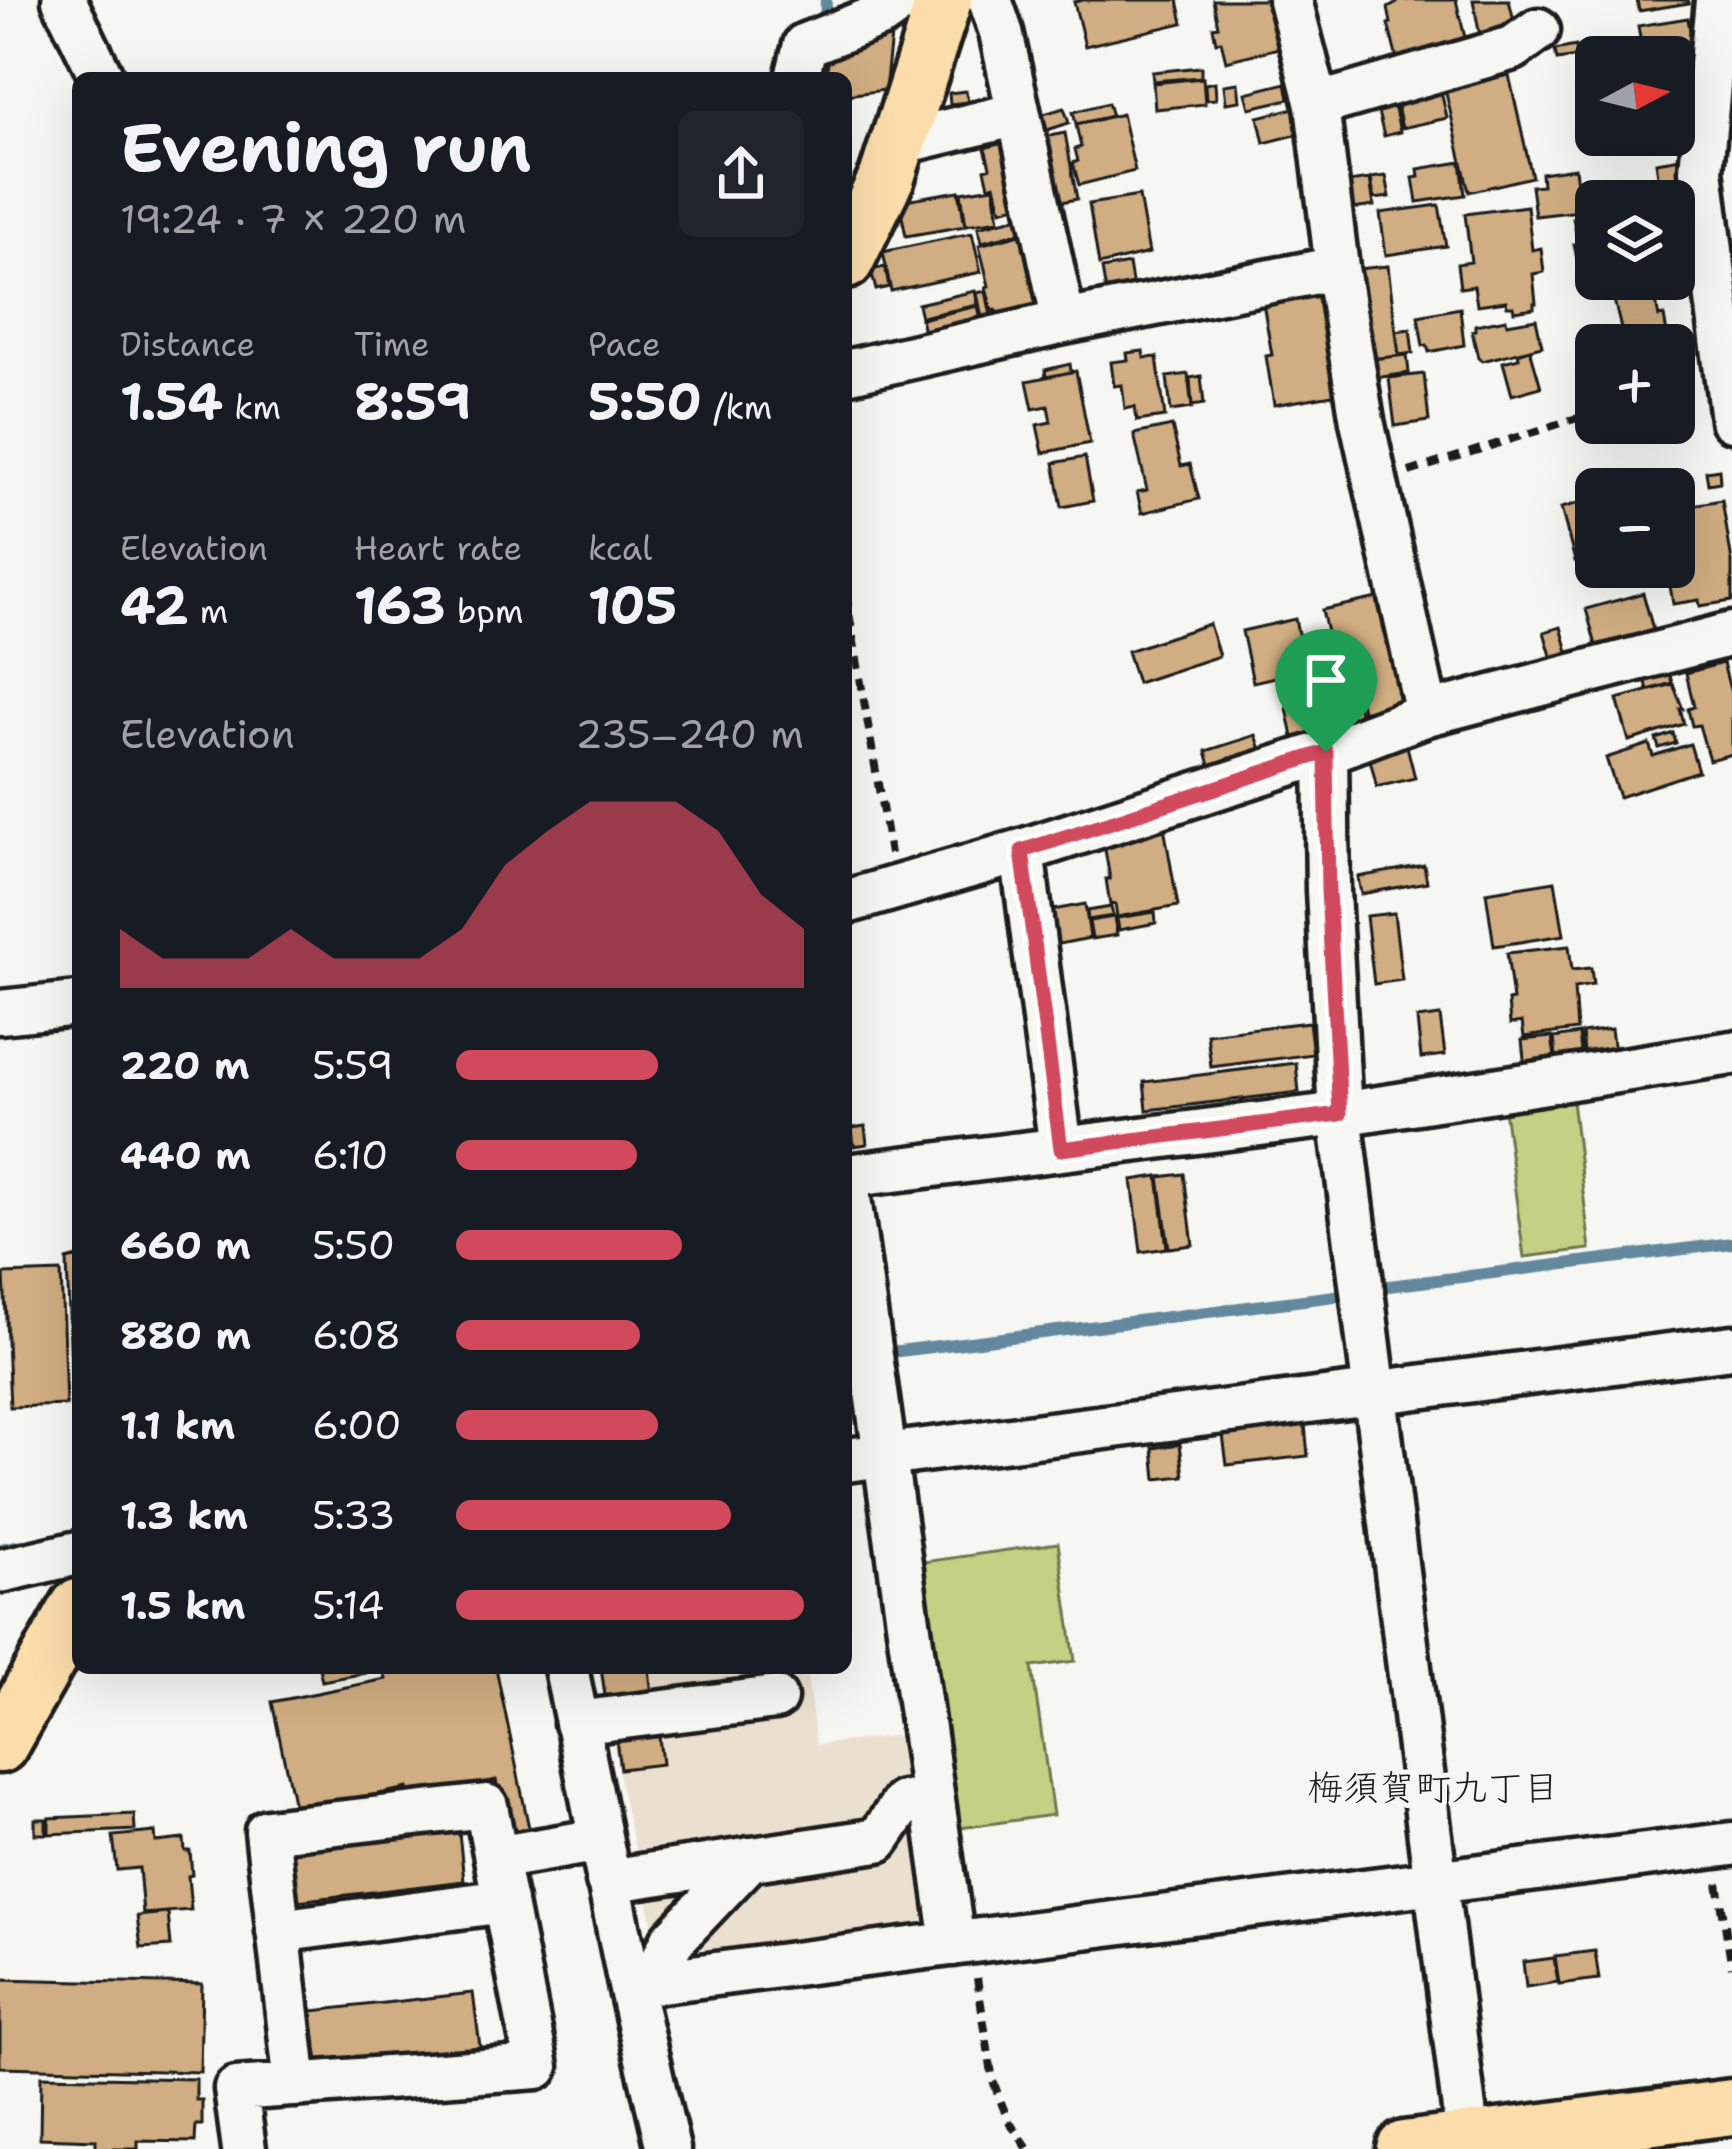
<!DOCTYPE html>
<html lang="en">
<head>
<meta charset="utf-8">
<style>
  :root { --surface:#171b24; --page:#20242c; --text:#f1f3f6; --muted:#9ea1a6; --accent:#d1495b }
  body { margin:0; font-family:"Shantell Sans","Klee One",sans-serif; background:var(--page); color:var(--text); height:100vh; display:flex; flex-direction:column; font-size:45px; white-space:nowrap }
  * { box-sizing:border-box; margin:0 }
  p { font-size:39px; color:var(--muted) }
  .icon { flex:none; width:66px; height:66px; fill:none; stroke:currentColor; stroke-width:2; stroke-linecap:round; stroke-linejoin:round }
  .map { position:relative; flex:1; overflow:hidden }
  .sheet { position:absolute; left:72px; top:72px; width:780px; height:1602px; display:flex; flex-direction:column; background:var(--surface); border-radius:18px; box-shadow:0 12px 48px #0002 }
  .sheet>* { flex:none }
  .needle { width:78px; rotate:83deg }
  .controls { position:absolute; left:1575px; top:36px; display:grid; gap:24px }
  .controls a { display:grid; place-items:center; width:120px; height:120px; border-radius:18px; background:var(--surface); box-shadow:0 12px 48px #0002; font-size:60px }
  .pin { position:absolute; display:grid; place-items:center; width:102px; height:102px; color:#fff; margin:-123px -51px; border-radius:50% 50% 50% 0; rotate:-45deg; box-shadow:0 0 12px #0007 }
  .pin .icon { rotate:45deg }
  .round { display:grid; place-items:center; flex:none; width:126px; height:126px; border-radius:18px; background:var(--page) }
  .head { display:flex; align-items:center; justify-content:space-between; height:204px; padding:0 48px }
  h1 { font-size:66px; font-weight:700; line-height:90px }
  .figures { display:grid; grid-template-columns:repeat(3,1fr); gap:18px; height:204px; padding:12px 48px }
  .figures div { display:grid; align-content:center }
  .figures b { font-size:51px; font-weight:700 }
  .figures small { font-size:33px; font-weight:400 }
  .figures p { font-size:33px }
  .chart { height:336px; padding:24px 48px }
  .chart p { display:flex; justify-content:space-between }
  .chart svg { width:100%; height:216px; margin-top:12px; fill:var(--accent); opacity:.7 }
  ul { padding:0 48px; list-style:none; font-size:39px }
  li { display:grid; grid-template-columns:192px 144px 1fr; align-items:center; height:90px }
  li i { height:30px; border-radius:15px; background:var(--accent) }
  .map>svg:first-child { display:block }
  .built { fill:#ebe0d0 }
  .green { fill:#c4d084; stroke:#707650; stroke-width:3 }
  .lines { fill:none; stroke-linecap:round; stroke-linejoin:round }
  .stream { stroke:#64889e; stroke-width:12 }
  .building { fill:#d0ad82; stroke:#1c1c1c; stroke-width:3 }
  .minor-casing { stroke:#1c1c1c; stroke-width:51 }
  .major-casing { stroke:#1c1c1c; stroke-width:63 }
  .path { stroke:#1c1c1c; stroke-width:8; stroke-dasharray:12 9; stroke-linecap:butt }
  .minor { stroke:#f6f6f2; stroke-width:42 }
  .major { stroke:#fbddab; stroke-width:54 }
  .route-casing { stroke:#fff; stroke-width:24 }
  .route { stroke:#d1495b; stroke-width:15 }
  .labels { text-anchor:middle; stroke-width:10; stroke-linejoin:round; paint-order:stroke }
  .neighbourhood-label { font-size:36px; fill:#1c1c1c; stroke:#f6f6f2 }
</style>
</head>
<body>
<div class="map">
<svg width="1732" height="2149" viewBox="0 0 1732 2149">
  <rect width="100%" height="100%" fill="#f6f6f2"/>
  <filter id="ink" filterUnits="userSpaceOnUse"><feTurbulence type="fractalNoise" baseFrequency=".00833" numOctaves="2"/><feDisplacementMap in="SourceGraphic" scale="24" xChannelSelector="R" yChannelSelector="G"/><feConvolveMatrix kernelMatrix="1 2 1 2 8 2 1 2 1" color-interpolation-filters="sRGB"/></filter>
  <g filter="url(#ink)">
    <!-- built -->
    <path class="built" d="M599 1668H806L816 1745 904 1735 929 1909 914 1930 678 1962 658 1946 623 1798Z"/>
    <!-- green -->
    <path class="green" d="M1572 1101 1590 1249 1524 1257 1504 1109Z
      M1058 1543 1075 1661 1032 1667 1053 1815 953 1829 916 1563Z"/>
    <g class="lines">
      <!-- stream -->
      <path class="stream" d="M825 23 826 0
        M1381 1287 1732 1243
        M891 1352 1343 1295
        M0 1549 23 1545"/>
    </g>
    <!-- building -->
    <path class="building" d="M1083 0H1178L1183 23 1085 46 1074 2Z
      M1213 0H1268L1279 48 1226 61 1221 41 1216 42 1213 27 1218 26Z
      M1397 0H1456L1466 42 1397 59 1388 24 1391 23 1388 8 1397 3Z
      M1473 0H1509L1516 29 1480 36Z
      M1637 0H1688L1689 3 1639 11Z
      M1688 18 1693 49 1684 50 1687 63 1697 61 1692 94 1674 97V57H1643L1638 26Z
      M892 27 885 90 846 95V78H825L831 49Z
      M1576 46 1577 57 1557 60 1555 50Z
      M1201 67V77L1153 81 1152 72Z
      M1509 75 1532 177 1469 192 1445 89Z
      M1203 78 1205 104 1155 109 1153 83Z
      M1215 82 1216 99 1206 100 1205 84Z
      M1439 82 1447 118 1402 128 1394 93Z
      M1238 83 1240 101 1226 103 1224 85Z
      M1286 83 1289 99 1250 108 1246 93Z
      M966 91 968 102 950 104 949 93Z
      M1393 101 1400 132 1384 136 1376 104Z
      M1108 103 1112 116 1076 124 1073 112Z
      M1302 106 1308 132 1264 143 1258 117Z
      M1064 108 1069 123 1035 134 1030 118Z
      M1122 114 1135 171 1079 185 1073 163 1078 161 1075 149 1081 147 1076 125Z
      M1065 133 1077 199 1046 205 1034 139Z
      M1009 141 1024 204 1001 210 995 184 989 186 985 169 990 167 985 148Z
      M1687 157 1692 186 1660 191 1656 162Z
      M1461 162 1465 195 1417 202 1413 178 1419 177 1418 169Z
      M1575 168 1580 211 1535 216 1531 186 1542 185 1541 173Z
      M1386 176 1390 197 1374 199 1371 178Z
      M1370 179 1374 206 1346 210 1342 183Z
      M994 187 999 220 966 225 961 192Z
      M959 191 965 226 906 236 899 201Z
      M1683 194 1692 244 1674 247V201H1642Z
      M1139 196 1149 253 1099 265 1089 204Z
      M1439 205 1446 246 1386 255 1380 213Z
      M1527 206 1532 250 1541 248 1544 272 1533 274 1536 303H1534V308L1514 311 1513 306H1507L1506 301 1477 305 1474 286 1460 288 1457 264 1471 262 1465 214Z
      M1596 214V279L1606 280 1582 284 1574 244H1578L1573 218Z
      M1023 216 1026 231 982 242 978 227Z
      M1028 232 1046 304 997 316 996 310 992 311 986 287 989 286 979 245Z
      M972 233 981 272 891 291 883 252Z
      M1129 264 1133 288 1106 292 1102 269Z
      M1388 266 1399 356 1368 359 1357 269Z
      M885 267 889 287 876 290 871 270Z
      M975 291 978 305 921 317 918 304Z
      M986 291 994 331 985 333 977 293Z
      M1327 292 1344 393 1274 405 1266 356 1272 355 1263 303Z
      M1654 293 1659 317 1664 316 1668 340 1625 345 1614 300Z
      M978 306 984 333 927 346 921 319Z
      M1460 308 1464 345 1429 352 1427 345 1423 346 1418 316Z
      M1506 319 1507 324 1536 319 1542 346 1482 361 1478 358 1472 331 1475 330V325Z
      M1410 329 1413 353 1399 355 1396 331Z
      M1530 349 1541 387 1512 395 1503 362 1519 358 1518 353Z
      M1143 351 1144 358 1157 357 1165 417 1137 421 1135 407 1125 409 1122 385 1114 386 1111 362 1128 360 1127 353Z
      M1407 355 1409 373 1375 378 1372 359Z
      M1070 364 1071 372 1046 377 1045 370Z
      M1076 371 1090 443 1043 453 1037 425 1051 422 1048 406 1033 409 1027 381Z
      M1188 374 1192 408 1171 411 1167 377Z
      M1424 374 1429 421 1395 426 1389 378Z
      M1201 376 1204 404 1192 406 1190 378Z
      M1172 426 1181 466 1190 464 1199 499 1142 513 1137 492 1147 490 1134 434Z
      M1085 457 1093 501 1062 507 1054 463Z
      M1719 469 1720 482 1708 484 1706 471Z
      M1596 494V561L1582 564 1581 560 1575 561 1561 508 1590 500 1589 496Z
      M1722 500 1732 562V601L1700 606 1699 600 1673 604 1667 567H1674V508Z
      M1643 593 1654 633 1597 649 1586 609Z
      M1386 596 1405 686 1398 687 1402 703 1362 712 1359 696 1342 700 1322 610Z
      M1295 619 1306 670 1253 682 1242 631Z
      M1209 624 1219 656 1137 683 1127 651Z
      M1561 627 1569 655 1552 659 1544 632Z
      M1723 663 1732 697V754L1709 760 1699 725 1692 726 1688 709 1694 707 1686 673Z
      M1667 664 1672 683 1648 690 1643 670Z
      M1673 684 1683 709H1680L1684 724 1629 741 1617 699Z
      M1326 700 1332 729 1293 737 1287 708Z
      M1357 704 1361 721 1346 725 1342 707Z
      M1673 733 1676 743 1659 748 1656 739Z
      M1256 735 1263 755 1212 772 1206 751Z
      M1405 738 1415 778 1377 787 1367 748Z
      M1649 744 1653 756 1690 744 1698 771 1619 797 1606 758Z
      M1164 827 1178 906 1117 917 1115 904 1110 905 1106 879H1110L1103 838Z
      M1424 865 1427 882 1361 894 1358 877Z
      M1555 881 1564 935 1494 946 1486 892Z
      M1085 904 1090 938 1054 945 1048 911Z
      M1111 907 1113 916 1088 920 1087 911Z
      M1155 912 1156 923 1119 930 1117 918Z
      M1394 913 1402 980 1374 984 1366 916Z
      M1114 917 1117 935 1092 939 1089 921Z
      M1569 946 1572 970 1591 968 1593 985 1574 988 1577 1030 1524 1037 1522 1022 1510 1024 1508 1001 1513 1000 1507 953Z
      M1440 1016 1445 1055 1421 1058 1417 1019Z
      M1309 1022 1313 1054 1211 1067 1207 1034Z
      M1611 1029 1615 1059 1585 1062 1582 1033Z
      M1579 1034 1582 1061 1557 1064 1554 1038Z
      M1552 1037 1556 1064 1525 1068 1522 1040Z
      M1296 1063 1299 1092 1147 1110 1144 1082Z
      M865 1126 867 1144 854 1146 852 1128Z
      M1184 1174 1193 1245 1169 1248 1159 1177Z
      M1158 1176 1167 1248 1141 1252 1132 1180Z
      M78 1257V1373H71L67 1260Z
      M61 1272 66 1405 10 1407 4 1274Z
      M1305 1424 1308 1456 1227 1465 1223 1435Z
      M1180 1444 1184 1476 1156 1479 1153 1448Z
      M319 1668H365L366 1673 322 1681Z
      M383 1668H496L529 1828 507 1832 496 1780 410 1798 408 1788 295 1811 272 1702 386 1679Z
      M601 1668H649L652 1696 606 1702Z
      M658 1727 662 1764 620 1769 615 1732Z
      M134 1814 135 1830 49 1834V1818Z
      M35 1819H46V1834H35Z
      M458 1823 464 1881 297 1901 291 1842Z
      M155 1832 156 1842 184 1839 185 1851H190L192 1875 188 1876 191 1910 143 1914 139 1868 117 1870 113 1836Z
      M168 1913 171 1946 141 1948 137 1916Z
      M1595 1951 1599 1979 1559 1984 1555 1956Z
      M1554 1958 1558 1982 1526 1987 1523 1962Z
      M0 1979 202 1984 200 2072 0 2067Z
      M473 1993 481 2054 319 2073 312 2011Z
      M41 2076 196 2079V2100H202V2125H196L195 2142 138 2141V2149H96V2140L40 2138Z"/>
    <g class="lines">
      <!-- minor casing -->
      <g class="minor-casing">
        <path id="minor" d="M64 0 102 78
          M990 0 1001 32 1064 322
          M1290 0 1317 105 1337 268 1362 421 1427 714
          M1717 0 1701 170 1732 420
          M797 78 805 45 882 15 903 0
          M1317 105 1513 48 1538 30
          M898 143 1018 114
          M846 372 1064 322 1337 268
          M1326 752 1328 891 1340 1114 1468 2141
          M1022 851 1061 1149
          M846 902 1022 851 1326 752 1427 714 1732 634
          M0 1012 78 1004
          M846 1176 1340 1114 1732 1053
          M846 1176 953 1944
          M846 1460 1732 1347
          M0 1571 78 1553
          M566 1668 630 1985 668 2149
          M576 1723 775 1698
          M608 1881 878 1840 903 1803 932 1799
          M278 1931 505 1901
          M652 1982 672 1941 750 1859
          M630 1985 1732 1844
          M296 2085 267 1831 486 1806 496 1858 600 1840
          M244 2149 236 2089 537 2067 496 1858"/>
      </g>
      <!-- major casing -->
      <g class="major-casing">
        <path id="major" d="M846 261 887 177 944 0
          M0 1745 78 1607
          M1404 2149 1732 2107"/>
      </g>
      <!-- path -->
      <path class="path" d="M1409 472 1596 412
        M846 595 890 854
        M1718 1883 1732 1967
        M977 1978 993 2081 1008 2120 1028 2149"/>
      <!-- minor -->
      <use href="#minor" class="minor"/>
      <!-- major -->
      <use href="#major" class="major"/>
    </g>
  </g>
  <g class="lines" filter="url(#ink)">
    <!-- route casing -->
    <g class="route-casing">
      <path id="route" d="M1326 752 1328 891 1340 1114 1061 1149 1022 851Z"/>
    </g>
    <!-- route -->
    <use href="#route" class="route"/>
  </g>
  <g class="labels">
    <!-- neighbourhood labels -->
    <g class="neighbourhood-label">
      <text x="1433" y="1800">梅須賀町九丁目</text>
    </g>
  </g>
</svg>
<div class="controls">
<a><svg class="needle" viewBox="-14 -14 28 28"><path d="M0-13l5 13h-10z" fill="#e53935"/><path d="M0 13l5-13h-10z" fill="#9ea1a6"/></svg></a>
<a><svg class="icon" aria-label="layers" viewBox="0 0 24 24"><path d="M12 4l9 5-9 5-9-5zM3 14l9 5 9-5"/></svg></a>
<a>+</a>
<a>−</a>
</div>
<div class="pin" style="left:1326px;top:752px;background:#1e9e55"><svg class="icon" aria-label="arrive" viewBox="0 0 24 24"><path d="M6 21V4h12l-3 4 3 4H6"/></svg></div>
<section class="sheet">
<div class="head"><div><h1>Evening run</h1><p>19:24 · 7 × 220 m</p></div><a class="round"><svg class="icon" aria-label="share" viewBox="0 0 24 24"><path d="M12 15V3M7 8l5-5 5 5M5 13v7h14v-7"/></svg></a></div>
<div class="figures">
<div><p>Distance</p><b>1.54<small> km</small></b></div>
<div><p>Time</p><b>8:59</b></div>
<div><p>Pace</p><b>5:50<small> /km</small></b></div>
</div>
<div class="figures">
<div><p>Elevation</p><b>42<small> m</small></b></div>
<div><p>Heart rate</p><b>163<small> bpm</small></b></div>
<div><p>kcal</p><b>105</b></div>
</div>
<div class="chart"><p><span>Elevation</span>235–240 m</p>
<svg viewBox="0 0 160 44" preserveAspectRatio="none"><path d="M0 44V32L10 38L20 38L30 38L40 32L50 38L60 38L70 38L80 32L90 19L100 12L110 6L120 6L130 6L140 12L150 25L160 32V44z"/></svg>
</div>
<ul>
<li><b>220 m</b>5:59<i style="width:58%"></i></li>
<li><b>440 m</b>6:10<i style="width:52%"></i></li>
<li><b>660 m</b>5:50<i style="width:65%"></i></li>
<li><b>880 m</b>6:08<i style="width:53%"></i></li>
<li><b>1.1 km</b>6:00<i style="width:58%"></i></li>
<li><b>1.3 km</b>5:33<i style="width:79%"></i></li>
<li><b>1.5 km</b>5:14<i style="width:100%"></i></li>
</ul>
</section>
</div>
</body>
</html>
